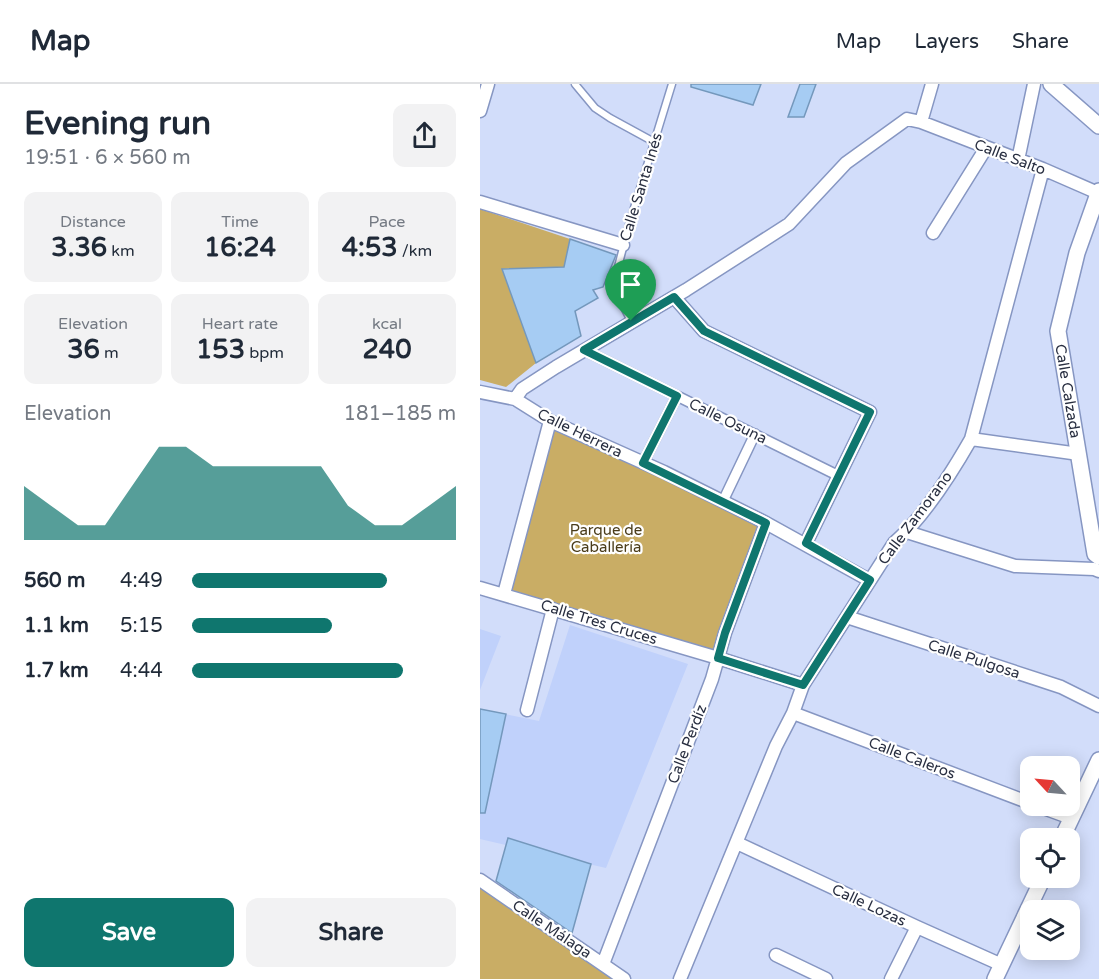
<!DOCTYPE html>
<html lang="en">
<head>
<meta charset="utf-8">
<style>
  :root { --surface:#fff; --page:#f2f2f3; --text:#1f2937; --muted:#747a83; --line:#e0e1e3; --accent:#0f766e }
  body { margin:0; font-family:"Varela Round",sans-serif; background:var(--page); color:var(--text); height:100vh; display:flex; flex-direction:column; font-size:22px; white-space:nowrap }
  * { box-sizing:border-box; margin:0 }
  p { font-size:20px; color:var(--muted) }
  .icon { flex:none; width:33px; height:33px; fill:none; stroke:currentColor; stroke-width:2; stroke-linecap:round; stroke-linejoin:round }
  .map { position:relative; flex:1; overflow:hidden }
  .drawer { display:flex; flex-direction:column; background:var(--surface); width:480px }
  .drawer>* { flex:none }
  .needle { width:39px; rotate:296deg }
  .tools { position:absolute; left:540px; top:672px; display:grid; gap:12px }
  .tools a { display:grid; place-items:center; width:60px; height:60px; border-radius:12px; background:var(--surface); box-shadow:0 3px 15px #0003; font-size:30px }
  .pin { position:absolute; display:grid; place-items:center; width:51px; height:51px; color:#fff; margin:-62px -26px; border-radius:50% 50% 50% 0; rotate:-45deg; box-shadow:0 0 6px #0007 }
  .pin .icon { rotate:45deg }
  .round { display:grid; place-items:center; flex:none; width:63px; height:63px; border-radius:12px; background:var(--page) }
  .summary { display:flex; align-items:center; justify-content:space-between; height:102px; padding:0 24px }
  h1 { font-size:33px; font-weight:700; line-height:45px }
  .figures { display:grid; grid-template-columns:repeat(3,1fr); gap:9px; height:102px; padding:6px 24px }
  .figures div { display:grid; align-content:center; border-radius:12px; background:var(--page); text-align:center }
  .figures b { font-size:26px; font-weight:700 }
  .figures small { font-size:16px; font-weight:400 }
  .figures p { font-size:16px }
  .chart { height:168px; padding:12px 24px }
  .chart p { display:flex; justify-content:space-between }
  .chart svg { width:100%; height:108px; margin-top:6px; fill:var(--accent); opacity:.7 }
  .button { display:flex; gap:12px; margin-top:auto; padding:12px 24px }
  .button a { flex:1; height:69px; border-radius:12px; background:var(--accent); color:#fff; font-size:24px; font-weight:700; line-height:69px; text-align:center }
  .button a+a { background:var(--page); color:var(--text) }
  ul { padding:0 24px; list-style:none; font-size:20px }
  li { display:grid; grid-template-columns:96px 72px 1fr; align-items:center; height:45px }
  li i { height:15px; border-radius:8px; background:var(--accent) }
  header { display:flex; align-items:center; gap:36px; box-sizing:border-box; height:84px; padding:0 30px; background:var(--surface); border-bottom:2px solid var(--line) }
  header strong { font-size:28px }
  nav { display:flex; gap:33px; margin-inline-start:auto; font-size:21px }
  main { display:flex; flex:1; min-height:0 }
  .map>svg:first-child { display:block }
  .built { fill:#c0d1fb }
  .green { fill:#c9ad65 }
  .building { fill:#a6ccf3; stroke:#7498bc; stroke-width:1.5 }
  .lines { fill:none; stroke-linecap:round; stroke-linejoin:round }
  .service-casing { stroke:#8696c2; stroke-width:9 }
  .pedestrian-casing { stroke:#8696c2; stroke-width:12 }
  .minor-casing { stroke:#8696c2; stroke-width:15 }
  .tertiary-casing { stroke:#8696c2; stroke-width:18 }
  .service { stroke:#fff; stroke-width:6 }
  .pedestrian { stroke:#fff; stroke-width:9 }
  .minor { stroke:#fff; stroke-width:12 }
  .tertiary { stroke:#fff; stroke-width:15 }
  .route-casing { stroke:#fff; stroke-width:12 }
  .route { stroke:#0f766e; stroke-width:8 }
  .labels { text-anchor:middle; stroke-width:4.5; stroke-linejoin:round; paint-order:stroke }
  .street-label { font-size:15px; fill:#292f41; stroke:#fff }
  .park-label { font-size:15px; fill:#4a3c1a; stroke:#fff }
</style>
</head>
<body>
<header>
<strong>Map</strong>
<nav><a>Map</a><a>Layers</a><a>Share</a></nav>
</header>
<main>
<section class="drawer">
<div class="summary"><div><h1>Evening run</h1><p>19:51 · 6 × 560 m</p></div><a class="round"><svg class="icon" aria-label="share" viewBox="0 0 24 24"><path d="M12 15V3M7 8l5-5 5 5M5 13v7h14v-7"/></svg></a></div>
<div class="figures">
<div><p>Distance</p><b>3.36<small> km</small></b></div>
<div><p>Time</p><b>16:24</b></div>
<div><p>Pace</p><b>4:53<small> /km</small></b></div>
</div>
<div class="figures">
<div><p>Elevation</p><b>36<small> m</small></b></div>
<div><p>Heart rate</p><b>153<small> bpm</small></b></div>
<div><p>kcal</p><b>240</b></div>
</div>
<div class="chart"><p><span>Elevation</span>181–185 m</p>
<svg viewBox="0 0 160 44" preserveAspectRatio="none"><path d="M0 44V22L10 30L20 38L30 38L40 22L50 6L60 6L70 14L80 14L90 14L100 14L110 14L120 30L130 38L140 38L150 30L160 22V44z"/></svg>
</div>
<ul>
<li><b>560 m</b>4:49<i style="width:74%"></i></li>
<li><b>1.1 km</b>5:15<i style="width:53%"></i></li>
<li><b>1.7 km</b>4:44<i style="width:80%"></i></li>
</ul>
<div class="button"><a>Save</a><a>Share</a></div>
</section>
<div class="map">
<svg width="619" height="895" viewBox="0 0 619 895">
  <rect width="100%" height="100%" fill="#d2ddfa"/>
  <!-- built -->
  <path class="built" d="M90 541 208 580 126 784 0 755V625L59 637Z
    M0 545 21 552 0 606Z"/>
  <!-- green -->
  <path class="green" d="M0 125 90 155 84 183 22 185 56 279 26 303 0 296Z
    M70 337 286 439 238 574 24 510Z
    M0 796 144 895H0Z"/>
  <!-- building -->
  <path class="building" d="M211 0H281L273 21 211 3Z
    M320 0H336L324 33H308Z
    M90 155 136 171 123 203 113 206 118 214 95 227 101 252 56 279 22 185 84 183Z
    M0 625 26 630 5 729H0Z
    M28 754 111 780 92 849 16 797Z"/>
  <g class="lines">
    <!-- service casing -->
    <g class="service-casing">
      <path id="service" d="M95 0 115 24 130 34 174 58
        M151 237 133 202 150 137 192 0"/>
    </g>
    <!-- pedestrian casing -->
    <g class="pedestrian-casing">
      <path id="pedestrian" d="M104 266 359 392
        M163 379 197 312
        M243 417 275 350"/>
    </g>
    <!-- minor casing -->
    <g class="minor-casing">
      <path id="minor" d="M0 27 8 0
        M441 38 563 85 618 109
        M538 76 554 0
        M0 118 143 161
        M453 149 506 64
        M194 213 224 247 390 328 326 459
        M0 308 35 315 70 337 184 388 286 439 389 496
        M35 315 42 305 76 283 206 206 309 140 366 79 427 35 441 38 452 0
        M491 355 599 370
        M427 448 535 482 614 485 619 487
        M0 504 238 574 323 601
        M24 510 70 337
        M367 533 581 603 619 622
        M47 626 73 525
        M313 629 550 719
        M558 722 591 734
        M257 759 437 843 522 881
        M0 796 144 895
        M296 871 346 895
        M123 880 232 595 245 549 286 439
        M200 895 296 662 313 629 323 601 414 459C444 433 471 390 491 355L563 85
        M411 895 437 843"/>
    </g>
    <!-- tertiary casing -->
    <g class="tertiary-casing">
      <g id="tertiary">
        <path d="M571 0 619 42"/>
        <path id="s1" d="M619 107 597 169 578 247 615 470 619 473"/>
        <path d="M582 754 619 676"/>
        <path d="M515 895 563 794"/>
      </g>
    </g>
    <!-- service -->
    <use href="#service" class="service"/>
    <!-- pedestrian -->
    <use href="#pedestrian" class="pedestrian"/>
    <!-- minor -->
    <use href="#minor" class="minor"/>
    <!-- tertiary -->
    <use href="#tertiary" class="tertiary"/>
  </g>
  <g class="lines">
    <!-- route casing -->
    <g class="route-casing">
      <path id="route" d="M194 213 224 247 390 328 326 459 390 496 323 601 238 574 245 549 286 439 163 379 197 312 104 266Z"/>
    </g>
    <!-- route -->
    <use href="#route" class="route"/>
  </g>
  <g class="labels">
    <!-- street labels -->
    <g class="street-label">
      <text transform="translate(530 73) rotate(21)" y="5">Calle Salto</text>
      <text transform="translate(161 103) rotate(-73)" y="5">Calle Santa Inés</text>
      <text dy="5" stroke="none"><textPath href="#s1" startOffset="207">Calle Calzada</textPath></text>
      <text transform="translate(248 337) rotate(26)" y="5">Calle Osuna</text>
      <text transform="translate(100 349) rotate(26)" y="5">Calle Herrera</text>
      <text transform="translate(435 434) rotate(-53)" y="5">Calle Zamorano</text>
      <text transform="translate(119 538) rotate(17)" y="5">Calle Tres Cruces</text>
      <text transform="translate(494 575) rotate(18)" y="5">Calle Pulgosa</text>
      <text transform="translate(207 660) rotate(-69)" y="5">Calle Perdíz</text>
      <text transform="translate(432 674) rotate(21)" y="5">Calle Caleros</text>
      <text transform="translate(389 821) rotate(25)" y="5">Calle Lozas</text>
      <text transform="translate(72 845) rotate(34)" y="5">Calle Málaga</text>
    </g>
    <!-- park labels -->
    <g class="park-label">
      <text x="126" y="451">Parque de<tspan x="126" dy="17">Caballería</tspan></text>
    </g>
  </g>
</svg>
<div class="tools">
<a><svg class="needle" viewBox="-14 -14 28 28"><path d="M0-13l5 13h-10z" fill="#e53935"/><path d="M0 13l5-13h-10z" fill="#747a83"/></svg></a>
<a><svg class="icon" aria-label="locate" viewBox="0 0 24 24"><circle cx="12" cy="12" r="6"/><path d="M12 2v4M12 18v4M2 12h4M18 12h4"/></svg></a>
<a><svg class="icon" aria-label="layers" viewBox="0 0 24 24"><path d="M12 4l9 5-9 5-9-5zM3 14l9 5 9-5"/></svg></a>
</div>
<div class="pin" style="left:151px;top:237px;background:#1e9e55"><svg class="icon" aria-label="arrive" viewBox="0 0 24 24"><path d="M6 21V4h12l-3 4 3 4H6"/></svg></div>
</div>
</main>
</body>
</html>
